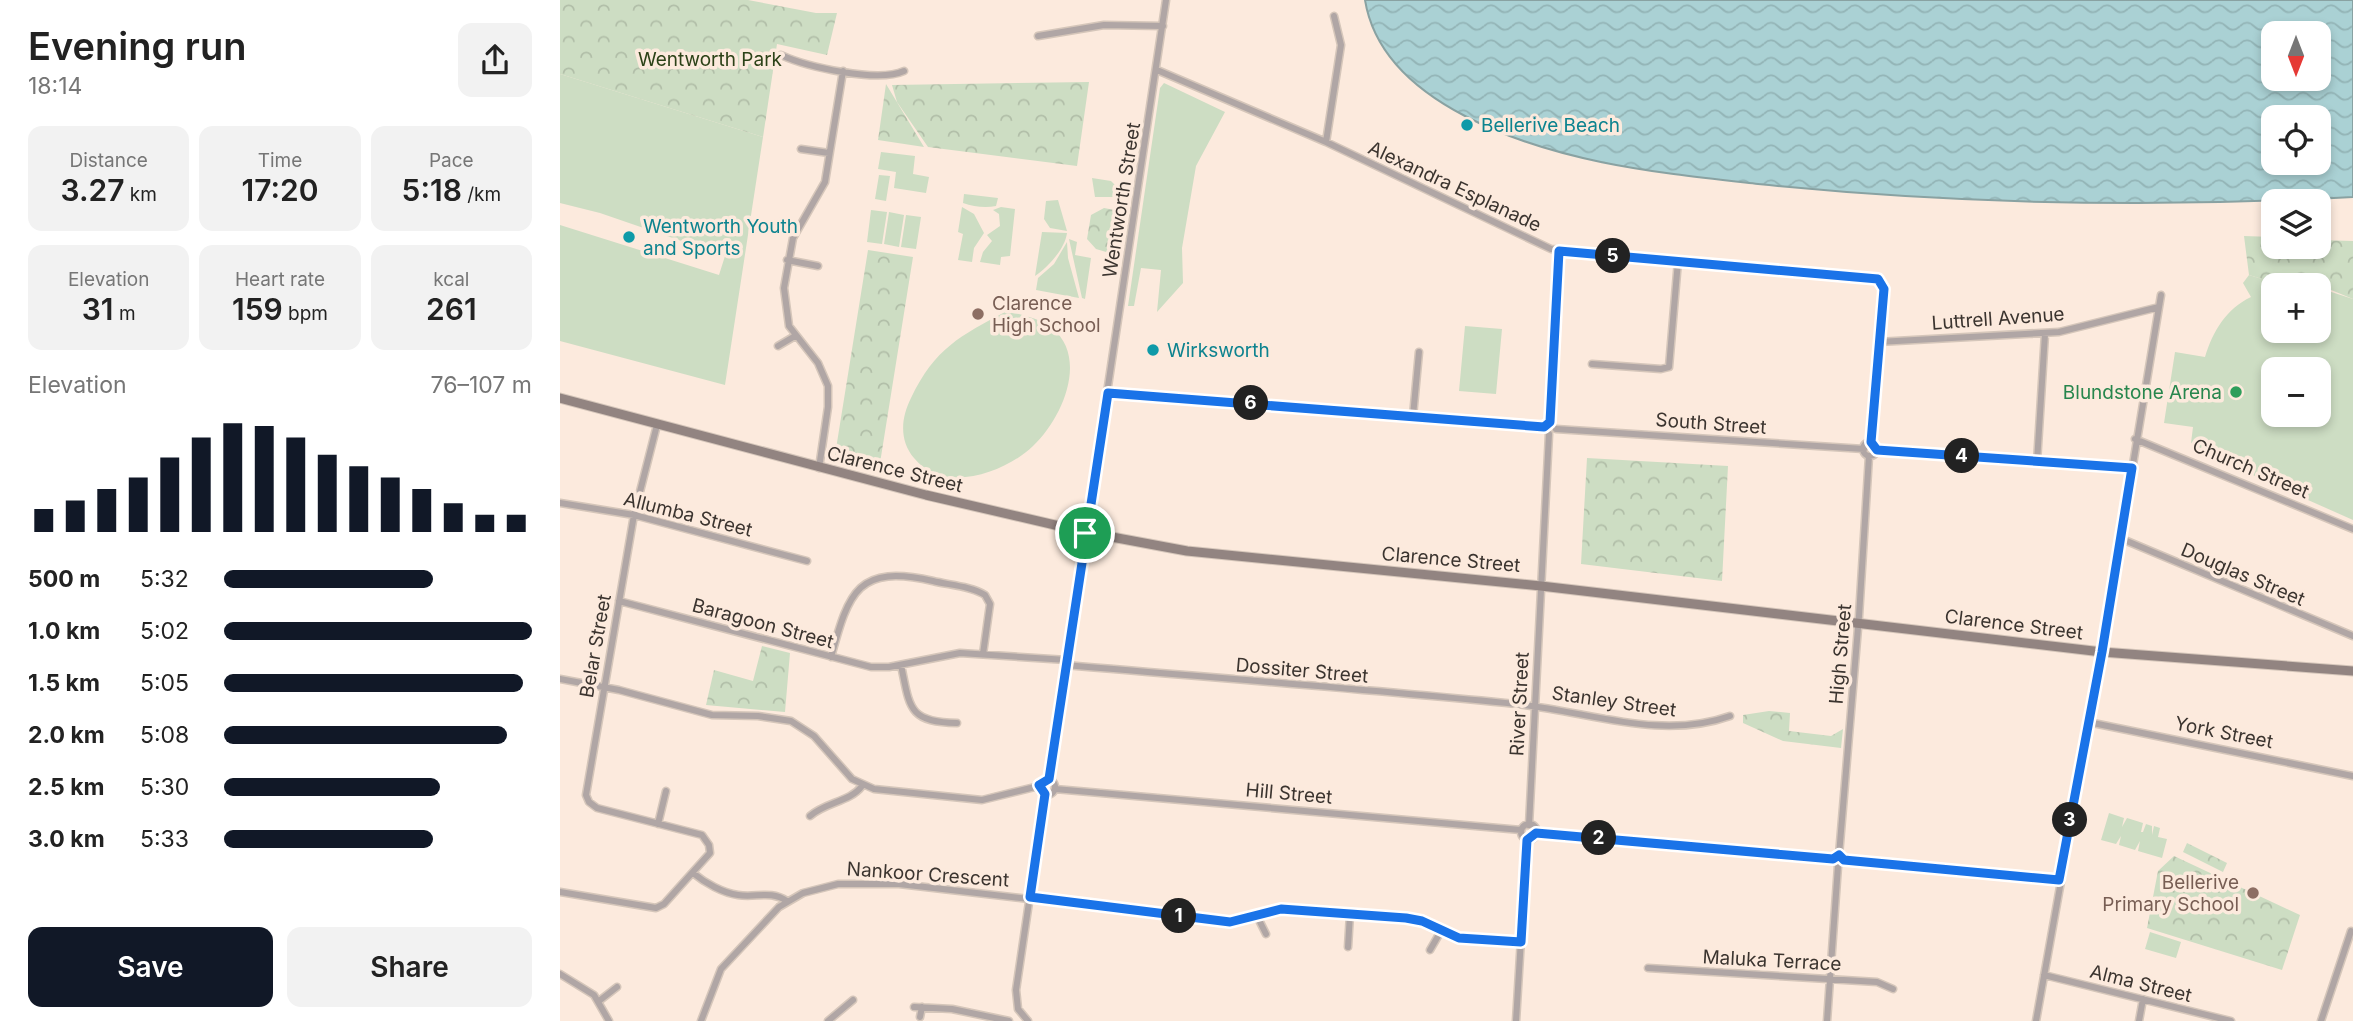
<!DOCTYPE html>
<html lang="en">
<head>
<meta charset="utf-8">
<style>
  :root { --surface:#fff; --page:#f2f2f2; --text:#222; --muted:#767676; --accent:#111827 }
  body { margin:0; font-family:Inter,sans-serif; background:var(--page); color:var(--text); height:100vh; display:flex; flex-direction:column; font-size:26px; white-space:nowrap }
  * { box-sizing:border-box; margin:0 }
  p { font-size:23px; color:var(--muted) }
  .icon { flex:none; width:38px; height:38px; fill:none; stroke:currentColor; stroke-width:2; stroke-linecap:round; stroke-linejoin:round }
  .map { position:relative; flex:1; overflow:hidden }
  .drawer { display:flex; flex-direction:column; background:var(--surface); width:560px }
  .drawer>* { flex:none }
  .needle { width:46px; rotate:180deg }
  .fabs { position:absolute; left:1701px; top:21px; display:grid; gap:14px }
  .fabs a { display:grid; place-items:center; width:70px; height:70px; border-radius:14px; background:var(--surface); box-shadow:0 4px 10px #0003; font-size:35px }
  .pin { position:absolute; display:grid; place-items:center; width:60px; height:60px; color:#fff; margin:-30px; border:4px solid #fff; border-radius:50%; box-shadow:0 2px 7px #0007 }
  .km { position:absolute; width:35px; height:35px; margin:-18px; border-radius:50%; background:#222; color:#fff; font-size:19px; line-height:35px; text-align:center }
  .round { display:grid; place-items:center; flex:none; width:74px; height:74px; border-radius:14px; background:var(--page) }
  .overview { display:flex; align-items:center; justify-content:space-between; height:119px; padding:0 28px }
  h1 { font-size:38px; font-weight:600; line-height:52px }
  .metrics { display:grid; grid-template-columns:repeat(3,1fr); gap:10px; height:119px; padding:7px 28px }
  .metrics div { display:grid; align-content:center; border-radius:14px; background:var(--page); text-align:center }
  .metrics b { font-size:30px; font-weight:600 }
  .metrics small { font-size:19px; font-weight:400 }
  .metrics p { font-size:19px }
  .chart { height:196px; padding:14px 28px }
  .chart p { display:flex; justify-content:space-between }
  .chart svg { width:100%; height:126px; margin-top:7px; stroke:var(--accent); stroke-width:6 }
  .cta { display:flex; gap:14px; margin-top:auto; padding:14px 28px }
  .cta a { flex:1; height:80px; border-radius:14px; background:var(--accent); color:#fff; font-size:28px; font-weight:600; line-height:80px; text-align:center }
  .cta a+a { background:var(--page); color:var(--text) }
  ul { padding:0 28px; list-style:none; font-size:23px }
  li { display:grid; grid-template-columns:112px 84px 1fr; align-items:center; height:52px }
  li i { height:18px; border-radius:9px; background:var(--accent) }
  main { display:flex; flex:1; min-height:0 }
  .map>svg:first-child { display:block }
  .green { fill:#cdddc3; fill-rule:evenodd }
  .park { fill:url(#park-crowns) }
  .water { fill:url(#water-waves); stroke:#89a2a2; stroke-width:2; fill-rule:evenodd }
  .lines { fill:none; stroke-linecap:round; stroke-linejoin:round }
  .minor-casing { stroke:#d5c6ba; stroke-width:9 }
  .secondary-casing { stroke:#d5c6ba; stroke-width:11 }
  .minor { stroke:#b0a6a5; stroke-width:6 }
  .secondary { stroke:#928481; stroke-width:9 }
  .route-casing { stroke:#fff; stroke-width:14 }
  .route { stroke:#1a73e8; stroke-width:9 }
  .culture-dot { fill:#0f9aa8; stroke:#fceadd; stroke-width:2.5 }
  .education-dot { fill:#8d6e63; stroke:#fceadd; stroke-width:2.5 }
  .leisure-dot { fill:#2e9e5b; stroke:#fceadd; stroke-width:2.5 }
  .labels { text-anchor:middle; stroke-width:7; stroke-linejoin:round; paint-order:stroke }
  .park-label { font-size:19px; fill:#2c4218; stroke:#fceadd }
  .culture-label { font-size:19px; fill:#0d838f; stroke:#fceadd; text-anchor:start }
  .street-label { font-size:19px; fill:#3b342f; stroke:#fceadd }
  .education-label { font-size:19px; fill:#785e54; stroke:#fceadd; text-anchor:start }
  .leisure-label { font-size:19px; fill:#27864d; stroke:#fceadd; text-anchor:end }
</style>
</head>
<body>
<main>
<section class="drawer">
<div class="overview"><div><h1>Evening run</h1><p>18:14</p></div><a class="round"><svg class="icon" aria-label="share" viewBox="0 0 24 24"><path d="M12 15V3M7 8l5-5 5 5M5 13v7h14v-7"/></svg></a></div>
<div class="metrics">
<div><p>Distance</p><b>3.27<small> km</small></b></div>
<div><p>Time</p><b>17:20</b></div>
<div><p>Pace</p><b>5:18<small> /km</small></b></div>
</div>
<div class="metrics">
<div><p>Elevation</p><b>31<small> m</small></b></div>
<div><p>Heart rate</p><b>159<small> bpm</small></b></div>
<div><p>kcal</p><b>261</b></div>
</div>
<div class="chart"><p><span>Elevation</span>76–107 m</p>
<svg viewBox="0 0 160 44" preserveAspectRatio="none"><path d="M5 44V36M15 44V33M25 44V29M35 44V25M45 44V18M55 44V11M65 44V6M75 44V7M85 44V11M95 44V17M105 44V21M115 44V25M125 44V29M135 44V34M145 44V38M155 44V38"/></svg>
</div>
<ul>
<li><b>500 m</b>5:32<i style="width:68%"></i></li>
<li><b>1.0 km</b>5:02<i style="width:100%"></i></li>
<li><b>1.5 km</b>5:05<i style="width:97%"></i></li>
<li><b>2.0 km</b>5:08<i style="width:92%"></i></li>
<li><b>2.5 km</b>5:30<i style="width:70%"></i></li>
<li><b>3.0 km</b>5:33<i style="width:68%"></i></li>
</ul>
<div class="cta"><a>Save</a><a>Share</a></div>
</section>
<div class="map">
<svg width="1793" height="1021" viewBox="0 0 1793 1021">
  <defs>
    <pattern id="park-crowns" width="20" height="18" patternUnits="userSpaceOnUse" patternTransform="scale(1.75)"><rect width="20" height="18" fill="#cdddc3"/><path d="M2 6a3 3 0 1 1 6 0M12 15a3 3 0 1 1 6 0" fill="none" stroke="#b1bea8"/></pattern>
    <pattern id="water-waves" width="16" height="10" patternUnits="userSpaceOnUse" patternTransform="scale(1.75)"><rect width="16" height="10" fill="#aad1d4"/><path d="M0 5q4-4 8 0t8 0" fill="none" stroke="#93b4b6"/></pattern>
  </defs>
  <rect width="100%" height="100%" fill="#fceadd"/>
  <!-- green -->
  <path class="green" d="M0 74 203 137 165 385 0 341V225L159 275 165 256 40 213 0 203Z
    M604 83 665 112 636 166 622 248 623 283 597 312 601 270 581 268 574 306H568L600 88Z
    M321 152 355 156 353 174 369 177 366 193 334 188 336 172 318 169Z
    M319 175 330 176 326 201 315 199Z
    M532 178 551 181 555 185 554 197H535Z
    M404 194 438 198 436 206C426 208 414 207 403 203Z
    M498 200 507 231 490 228 484 219 486 201Z
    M402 207 414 214 424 233 414 248 412 262 398 260 403 234 398 232Z
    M441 207 455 209 450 256 441 257 440 265 420 262 423 252 432 241 427 235 440 226 439 214 433 210Z
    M311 210 327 212 322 244 307 242Z
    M329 212 344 215 339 247 324 244Z
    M346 215 361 217 356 249 341 247Z
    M482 232 507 233C505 249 488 267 475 276Z
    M509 239 517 242 515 255 531 258 525 299 522 298Z
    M507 242 508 258 519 298 476 290 478 278 494 264Z
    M1689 275 1722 285H1713V331H1759V288L1793 299V520L1739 496 1737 498 1631 443 1633 427 1604 423 1615 352 1645 357C1653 331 1666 309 1691 297L1683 283ZM1713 369H1759V415H1713Z
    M447 311C462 315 479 318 492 328 529 358 502 419 473 446 445 473 383 495 354 458 339 440 341 418 351 398 375 348 400 336 447 311Z
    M905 326 942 329 936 394 899 391Z
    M1549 813 1564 818 1562 827 1567 818 1583 823 1581 832H1583L1586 824 1592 826V835L1594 826 1600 828 1598 837 1607 839 1602 858 1578 851 1580 841 1575 850 1559 845 1561 836 1556 844 1541 840Z
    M1590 932 1621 942 1616 958 1585 949Z"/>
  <!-- park -->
  <path class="park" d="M0 0H188L256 13H277L267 55 217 44 203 137 0 74Z
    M529 82 517 166 368 147 337 102 332 85Z
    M326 84 364 147 318 140Z
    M544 208 560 211 553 254 536 249 527 239 531 215Z
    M1684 236 1713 237V247H1759V240L1793 241V299L1759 285H1722L1689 275Z
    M308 250 353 257 320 463 275 455Z
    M1027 458 1168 466 1162 581 1021 564Z
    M202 646 230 653 225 712 146 705 154 670 193 681Z
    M1209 711 1230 713 1229 731 1271 736 1283 729 1281 748 1223 741 1183 723V715Z
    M1627 843 1667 863 1663 872 1623 852Z
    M1614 856 1740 915 1722 970 1587 928 1598 871Z"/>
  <!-- water -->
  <path class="water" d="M805 0H1793V197C1596 208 1395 204 1198 184 1100 173 995 163 905 116 857 91 814 55 805 0ZM1713 33H1759V79H1713ZM1713 117H1759V163H1713Z"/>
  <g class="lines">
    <!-- minor casing -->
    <g class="minor-casing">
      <path id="minor" d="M478 36 544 25 603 26
        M221 55C247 67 318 83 344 71
        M597 70 766 142 991 249 1321 280 1324 289 1311 442
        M766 142 781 45 774 16
        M241 149 269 153
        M227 260 258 266
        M1318 342 1499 332 1599 307
        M218 346 235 336
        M1032 364 1101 369 1109 367 1118 261
        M548 393 984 427
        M853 416 859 352
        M990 422 999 251
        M996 429 1304 449
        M1575 439 1793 529
        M1303 449a7 7 0 1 1 14 0a7 7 0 1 1-14 0Z
        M1317 450 1572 468
        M1477 462 1485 334
        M259 468 268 407V386L258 363 229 326 224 288 233 238 265 182 283 71
        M0 503 74 515 247 561
        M1562 539 1793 636
        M59 601 311 667H329L400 653 507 660
        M271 657C289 591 298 564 373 581 389 585 411 586 425 595L430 604 423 654
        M341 665C350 708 348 722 397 723
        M506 665C656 678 806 689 956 704 1027 711 1100 741 1170 716
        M0 679 59 690 152 715 198 716 231 721 254 736 292 779 314 789 422 800 479 786
        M1528 722 1793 776
        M489 779 606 0
        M479 787a8 8 0 1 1 16 0a8 8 0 1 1-16 0Z
        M495 789 961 830
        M250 816C266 802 290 802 302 786
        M98 824 106 791
        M961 832a8 8 0 1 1 16 0a8 8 0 1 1-16 0Z
        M969 825 989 434
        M976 833 1273 859
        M1279 855 1299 616 1309 456
        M1284 860 1499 880
        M133 873C145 883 163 893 178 895 196 898 210 890 227 901
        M0 892 96 908 104 904 150 853 149 845 142 835 37 808 29 802 26 795 74 515 97 425
        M697 916 706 934
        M788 947 790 914
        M870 950 881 931
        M1088 968 1317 982 1333 989
        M0 974 34 995 49 1021
        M1484 975 1671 1021
        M39 1001 57 987
        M354 1007 392 1009 449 1021
        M360 1017 362 1007
        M141 1021 161 969 219 907 243 893 278 884H339L670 922 721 909 846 917 862 921 894 936 961 942
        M268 1021 293 1000
        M468 1021 458 1009 456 990 485 794
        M956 1021 967 840
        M1267 1021 1278 866
        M1476 1021 1542 652 1601 295
        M1579 1021 1583 999
        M1761 1021 1791 931"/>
    </g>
    <!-- secondary casing -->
    <g class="secondary-casing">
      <path id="secondary" d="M0 398 366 495 525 532 627 551 981 586 1542 652 1793 671"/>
    </g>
    <!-- minor -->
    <use href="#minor" class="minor"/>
    <!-- secondary -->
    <use href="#secondary" class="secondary"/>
  </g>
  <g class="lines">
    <!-- route casing -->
    <g class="route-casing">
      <path id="route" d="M999 251 1318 279 1324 289 1311 442 1317 450 1572 468 1542 652 1499 880 1284 860 1279 855 1273 859 976 833 967 840 961 942 899 938 862 921 846 918 721 909 670 922 470 897 485 794 479 785 489 779 548 393 984 427 990 422Z"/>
    </g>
    <!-- route -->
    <use href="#route" class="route"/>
  </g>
  <!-- markers -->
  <g class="culture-dot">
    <circle cx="907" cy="125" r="7"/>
    <circle cx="69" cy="237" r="7"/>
    <circle cx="593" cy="350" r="7"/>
  </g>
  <g class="education-dot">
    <circle cx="418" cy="314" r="7"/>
    <circle cx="1693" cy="893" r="7"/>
  </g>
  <circle class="leisure-dot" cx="1676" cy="392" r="7"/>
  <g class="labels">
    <!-- park labels -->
    <g class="park-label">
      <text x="150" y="66">Wentworth Park</text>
    </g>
    <!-- culture labels -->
    <g class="culture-label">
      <text x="921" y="132">Bellerive Beach</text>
      <text x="83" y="233">Wentworth Youth<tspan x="83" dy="22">and Sports</tspan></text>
      <text x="607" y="357">Wirksworth</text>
    </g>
    <!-- street labels -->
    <g class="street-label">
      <text transform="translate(895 186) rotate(25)" y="7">Alexandra Esplanade</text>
      <text transform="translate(561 200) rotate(-81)" y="7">Wentworth Street</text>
      <text transform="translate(1438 318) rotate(-4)" y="7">Luttrell Avenue</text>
      <text transform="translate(1151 423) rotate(4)" y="7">South Street</text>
      <text transform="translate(1691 468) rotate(23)" y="7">Church Street</text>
      <text transform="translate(335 469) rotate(14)" y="7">Clarence Street</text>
      <text transform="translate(128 514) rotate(14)" y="7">Allumba Street</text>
      <text transform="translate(891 559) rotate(5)" y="7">Clarence Street</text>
      <text transform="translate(1683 574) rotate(23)" y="7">Douglas Street</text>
      <text transform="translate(203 623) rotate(15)" y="7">Baragoon Street</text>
      <text transform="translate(1454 624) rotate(7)" y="7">Clarence Street</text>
      <text transform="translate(35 646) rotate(-80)" y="7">Belar Street</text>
      <text transform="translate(1280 654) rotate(-85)" y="7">High Street</text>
      <text transform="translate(742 670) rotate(5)" y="7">Dossiter Street</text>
      <text transform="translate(1054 701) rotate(8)" y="7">Stanley Street</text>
      <text transform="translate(959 704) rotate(-87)" y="7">River Street</text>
      <text transform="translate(1664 732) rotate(11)" y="7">York Street</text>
      <text transform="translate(729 793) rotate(5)" y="7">Hill Street</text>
      <text transform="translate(368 874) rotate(4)" y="7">Nankoor Crescent</text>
      <text transform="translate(1212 960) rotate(3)" y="7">Maluka Terrace</text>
      <text transform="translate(1581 983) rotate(14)" y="7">Alma Street</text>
    </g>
    <!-- education labels -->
    <g class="education-label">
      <text x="432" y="310">Clarence<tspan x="432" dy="22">High School</tspan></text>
      <text x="1679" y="889" text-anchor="end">Bellerive<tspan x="1679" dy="22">Primary School</tspan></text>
    </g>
    <!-- leisure labels -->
    <g class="leisure-label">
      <text x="1662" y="399">Blundstone Arena</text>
    </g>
  </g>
</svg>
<div class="fabs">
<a><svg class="needle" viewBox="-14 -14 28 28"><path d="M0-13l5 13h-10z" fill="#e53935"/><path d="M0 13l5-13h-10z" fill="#767676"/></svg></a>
<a><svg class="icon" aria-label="locate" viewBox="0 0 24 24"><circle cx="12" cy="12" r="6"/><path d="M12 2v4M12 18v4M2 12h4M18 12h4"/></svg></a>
<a><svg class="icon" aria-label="layers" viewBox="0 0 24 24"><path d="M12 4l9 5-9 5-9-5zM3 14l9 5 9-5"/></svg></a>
<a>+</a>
<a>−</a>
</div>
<div class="pin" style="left:525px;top:533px;background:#1e9e55"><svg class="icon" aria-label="arrive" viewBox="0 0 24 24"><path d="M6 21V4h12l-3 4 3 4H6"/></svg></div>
<b class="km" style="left:619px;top:916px">1</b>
<b class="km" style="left:1039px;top:838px">2</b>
<b class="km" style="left:1510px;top:820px">3</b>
<b class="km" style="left:1402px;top:456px">4</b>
<b class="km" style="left:1053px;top:256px">5</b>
<b class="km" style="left:691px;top:403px">6</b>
</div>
</main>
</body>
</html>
